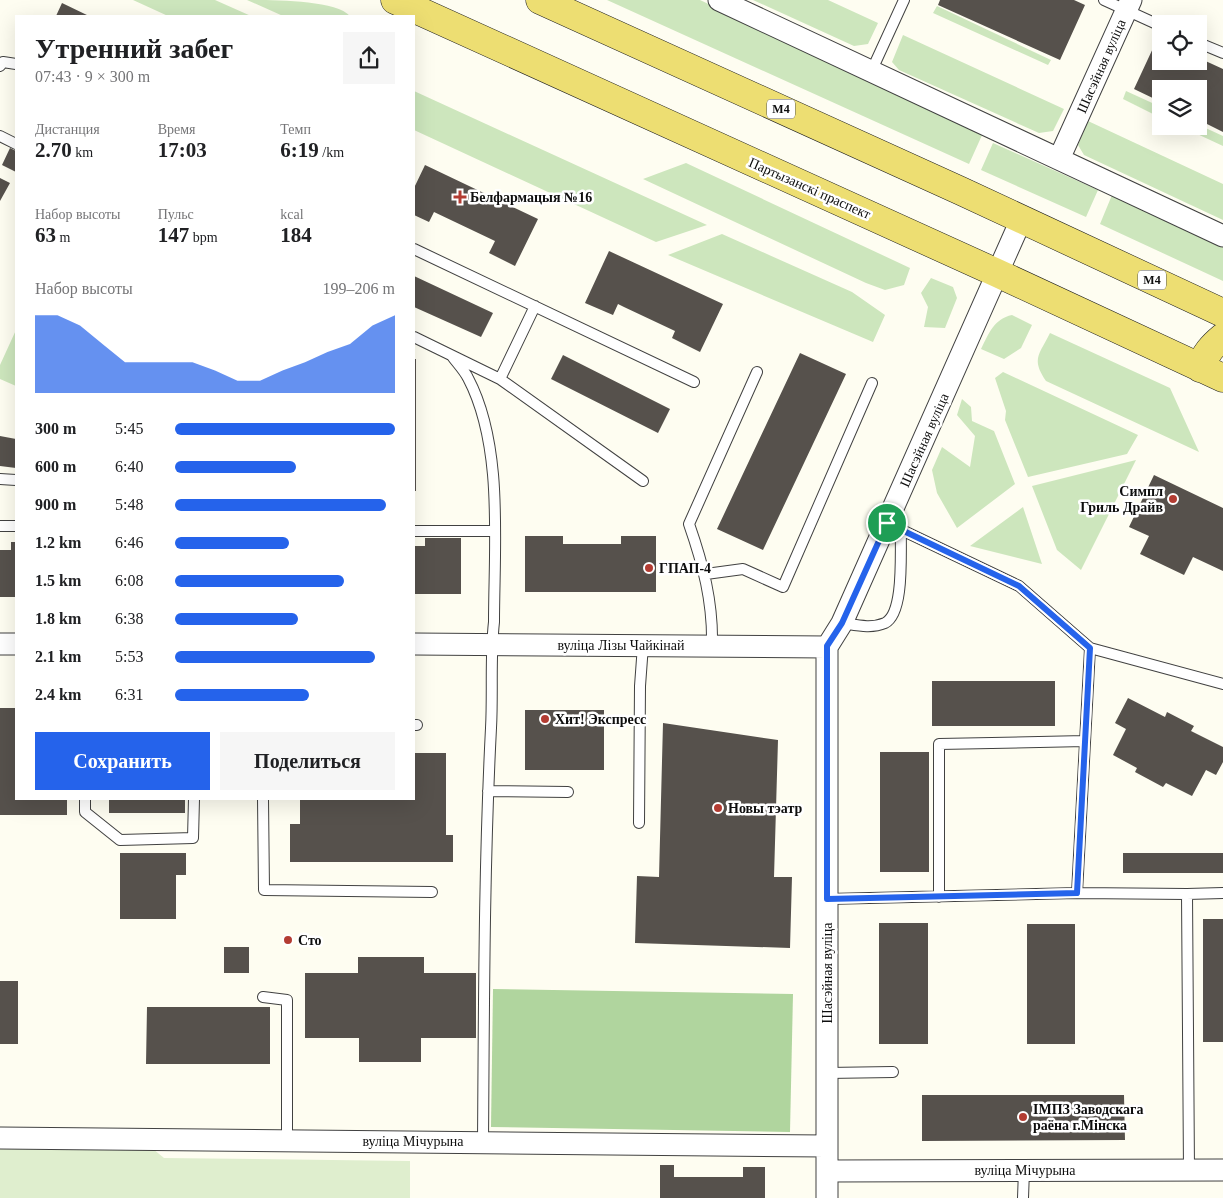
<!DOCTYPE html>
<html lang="ru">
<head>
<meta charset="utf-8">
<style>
  :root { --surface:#fff; --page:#f6f6f6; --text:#202124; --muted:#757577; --accent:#2563eb }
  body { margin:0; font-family:"Times New Roman",serif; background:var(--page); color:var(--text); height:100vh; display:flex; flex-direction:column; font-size:19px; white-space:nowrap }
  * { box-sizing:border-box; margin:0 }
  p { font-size:16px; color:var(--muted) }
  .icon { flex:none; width:28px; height:28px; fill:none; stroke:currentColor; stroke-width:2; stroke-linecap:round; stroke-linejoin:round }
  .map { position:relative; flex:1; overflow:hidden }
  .side { position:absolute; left:15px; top:15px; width:400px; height:785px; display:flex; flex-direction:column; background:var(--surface); border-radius:0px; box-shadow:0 5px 20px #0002 }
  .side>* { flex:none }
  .controls { position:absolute; left:1152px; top:15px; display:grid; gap:10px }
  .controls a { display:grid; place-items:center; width:55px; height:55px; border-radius:0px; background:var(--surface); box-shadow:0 5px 20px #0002; font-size:25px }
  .pin { position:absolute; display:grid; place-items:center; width:42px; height:42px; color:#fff; margin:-21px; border:2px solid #fff; border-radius:50%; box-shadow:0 1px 5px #0007 }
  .round { display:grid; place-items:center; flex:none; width:52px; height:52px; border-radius:0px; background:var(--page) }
  .summary { display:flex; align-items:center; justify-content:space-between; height:85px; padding:0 20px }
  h1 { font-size:28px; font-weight:700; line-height:38px }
  .stats { display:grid; grid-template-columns:repeat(3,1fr); gap:8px; height:85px; padding:5px 20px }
  .stats div { display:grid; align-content:center }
  .stats b { font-size:21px; font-weight:700 }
  .stats small { font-size:14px; font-weight:400 }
  .stats p { font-size:14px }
  .chart { height:140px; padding:10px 20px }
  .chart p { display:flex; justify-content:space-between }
  .chart svg { width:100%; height:90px; margin-top:5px; fill:var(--accent); opacity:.7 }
  .primary-button { display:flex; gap:10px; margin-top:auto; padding:10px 20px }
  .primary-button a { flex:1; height:58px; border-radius:0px; background:var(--accent); color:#fff; font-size:20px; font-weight:700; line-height:58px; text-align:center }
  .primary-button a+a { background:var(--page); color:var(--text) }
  ul { padding:0 20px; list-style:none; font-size:16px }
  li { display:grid; grid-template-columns:80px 60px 1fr; align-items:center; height:38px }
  li i { height:12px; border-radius:6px; background:var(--accent) }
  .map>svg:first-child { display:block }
  .green { fill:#cde6bd }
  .forest { fill:#b0d59e }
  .pitch { fill:#dfeece }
  .building { fill:#56514c }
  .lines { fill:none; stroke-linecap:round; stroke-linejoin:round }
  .service-casing { stroke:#414141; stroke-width:12 }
  .minor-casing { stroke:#414141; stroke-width:23 }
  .primary-casing { stroke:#1f1f1f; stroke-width:29 }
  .service { stroke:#fff; stroke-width:10 }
  .minor { stroke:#fff; stroke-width:21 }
  .primary { stroke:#edde72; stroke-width:28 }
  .route-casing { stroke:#fff; stroke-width:10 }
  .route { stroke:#2563eb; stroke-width:6 }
  .poi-dot { fill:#b33c32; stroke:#fff; stroke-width:2 }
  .labels { text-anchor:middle; stroke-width:5; stroke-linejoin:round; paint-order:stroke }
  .shield { fill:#fff; stroke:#565656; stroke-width:1 }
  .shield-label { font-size:12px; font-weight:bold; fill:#0e0e0e }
  .street-label { font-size:14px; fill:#0e0e0e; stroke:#fff }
  .poi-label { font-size:14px; font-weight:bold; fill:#0e0e0e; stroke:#fff; text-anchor:start }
</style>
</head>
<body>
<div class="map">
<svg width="1223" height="1198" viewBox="0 0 1223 1198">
  <rect width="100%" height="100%" fill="#fefdf1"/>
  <!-- green -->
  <path class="green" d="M133 0H215L251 16H168Z
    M247 0C274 0 336 0 350 16H283Z
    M607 0H700L983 133 969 164Z
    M753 0H828L878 23 868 44 854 46Z
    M937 6 1051 60 1048 65 933 13Z
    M903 35 1064 109 1053 131 1039 133 899 70 892 62Z
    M414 91 707 225 656 242 414 130Z
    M1126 91 1161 107V118L1123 99Z
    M1088 121 1223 184V220L1084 155 1078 145Z
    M1199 125 1223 136V146L1180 126Z
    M993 143 1098 190 1086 217 981 170Z
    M686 163 910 268 904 285 885 290 866 283 643 179Z
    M1112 195 1223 247V281L1100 224Z
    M722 234 852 292 885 315 873 342 668 255Z
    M931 278 953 287 957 298 945 328 924 327 928 307 921 293Z
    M1012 315 1032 325 1021 348 1004 359 981 349C989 333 994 319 1012 315Z
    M16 330V386L0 379V365Z
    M1050 333 1170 388 1199 452 1046 381C1031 359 1039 355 1050 333Z
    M1003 372 1138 435 1127 454 1028 477 1005 420 1006 411 995 378Z
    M962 399 971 407 972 421 994 431 1015 484 957 528 937 493 932 470 942 447 970 467 975 436 957 415Z
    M1136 460 1081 570 1057 550 1032 486Z
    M1023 507 1042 564 970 546Z"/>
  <!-- forest -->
  <path class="forest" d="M493 989 793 994 790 1132 491 1127Z"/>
  <!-- pitch -->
  <path class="pitch" d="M0 1143 147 1144 164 1158 410 1161V1198H0Z"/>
  <!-- building -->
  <path class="building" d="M940 0H1074L1085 5 1060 60 938 5Z
    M62 3 89 16H56Z
    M1161 31V61H1199V58L1223 69V132L1199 120V89H1161V102L1134 89Z
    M10 148 16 151V172L2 165Z
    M425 165 538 219 515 266 489 253 495 241 434 212 429 222 414 215V188Z
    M0 178 10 183 0 201Z
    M609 251 723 304 700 352 672 338 675 331 624 307 618 304 613 315 585 303Z
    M414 276 493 313 481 337 414 307Z
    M800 353 846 374 763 550 717 529Z
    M563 355 670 409 658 433 551 379Z
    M414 359H416V491H414Z
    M0 436 16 439V468L0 466Z
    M1154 475 1223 508V571L1193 557 1184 575 1140 554 1149 536 1129 527Z
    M525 536H563V544H621V536H656V592H525Z
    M425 538H461V594H414V546H425Z
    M11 542H16V597H0V550H11Z
    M932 681H1055V726H932Z
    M1128 698 1165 717 1167 712 1194 726 1191 731 1223 747V762L1216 775 1206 770 1192 796 1166 783 1163 787 1135 772 1137 768 1113 755 1126 729 1115 723Z
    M0 708H16V799H67V815H0Z
    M525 710H604V770H525Z
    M663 723 778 740 774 877H792L790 948 635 943 637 876 659 877Z
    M880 752H929V872H880Z
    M414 753H446V835H453V862H290V824H300V799H414Z
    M109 799H185V813H109Z
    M120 853H186V875H176V919H120Z
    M1123 853H1223V873H1123Z
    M1203 919H1223V1042H1203Z
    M879 923H928V1044H879Z
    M1027 924H1075V1044H1027Z
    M224 947H249V973H224Z
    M358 957H424V973H476V1038H421V1062H359V1038H305V973H358Z
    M0 981H18V1044H0Z
    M147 1007H270V1064H146Z
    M922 1095H1124L1125 1140 922 1141Z
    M660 1165H674V1177H743V1167H765V1198H660Z"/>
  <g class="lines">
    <!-- service casing -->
    <g class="service-casing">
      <path id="service" d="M1104 0 1161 26
        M1199 43 1223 53
        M0 66 3 62 16 64
        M871 72 904 0
        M0 136 16 144
        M414 249 694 382
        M414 337 500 379 643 481
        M452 356C457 363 464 370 468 378 504 446 494 546 494 622 490 657 493 692 491 728 484 865 484 1004 483 1142
        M500 379 535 306
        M0 479 16 480
        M887 523 1019 586 1090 648 1077 893 1187 894 1189 1170
        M0 526H16
        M414 531H494
        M706 574 743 569 783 587 872 383
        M842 623C856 625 871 629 885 623 905 613 900 550 901 529
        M712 645C713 602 703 564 689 524L757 372
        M1090 648 1223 684
        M414 725H417
        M488 791 568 792
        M85 799V812L120 840 193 838 194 799
        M263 799 264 890 432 892
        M639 823 640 686 643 645
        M1187 894 1223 893
        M939 897V744L1085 741
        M827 899 1077 893
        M263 997 287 1000V1140
        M827 1073 893 1072
        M1023 1198 1024 1170"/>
    </g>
    <!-- minor casing -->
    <g class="minor-casing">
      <path id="minor" d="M719 0 1223 236
        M1059 159 1131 0
        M0 644H16
        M414 644 827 647
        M0 1138 826 1146
        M827 1171 1223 1170
        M827 1198V647L842 623 1021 220"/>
    </g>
    <!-- primary casing -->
    <g class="primary-casing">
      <path id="primary" d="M395 0 997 273 1223 378
        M540 0 961 191 1223 313
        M1200 368C1205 354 1212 346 1223 337"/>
    </g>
    <!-- service -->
    <use href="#service" class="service"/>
    <!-- minor -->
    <use href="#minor" class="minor"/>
    <!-- primary -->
    <use href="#primary" class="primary"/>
  </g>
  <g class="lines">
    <!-- route casing -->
    <g class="route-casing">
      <path id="route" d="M887 523 1019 586 1090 648 1077 893 827 899V646L842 623Z"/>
    </g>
    <!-- route -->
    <use href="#route" class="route"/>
  </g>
  <!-- markers -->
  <g class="poi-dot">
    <path d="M457.5 189.5h5v5h5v5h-5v5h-5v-5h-5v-5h5z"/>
    <circle cx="1173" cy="499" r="5"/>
    <circle cx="649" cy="568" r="5"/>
    <circle cx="545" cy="719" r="5"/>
    <circle cx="718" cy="808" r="5"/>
    <circle cx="288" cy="940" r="5"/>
    <circle cx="1023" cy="1117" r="5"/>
  </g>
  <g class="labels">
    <!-- shield labels -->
    <g class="shield">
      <rect x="767" y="99.5" width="28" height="19" rx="4"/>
      <rect x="1138" y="270.5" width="28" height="19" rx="4"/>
    </g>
    <g class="shield-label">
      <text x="781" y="113">М4</text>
      <text x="1152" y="284">М4</text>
    </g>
    <!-- street labels -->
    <g class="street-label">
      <text transform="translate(1101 66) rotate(-66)" y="5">Шасэйная вуліца</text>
      <text transform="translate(810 188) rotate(24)" y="5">Партызанскі праспект</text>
      <text transform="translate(924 440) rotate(-66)" y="5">Шасэйная вуліца</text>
      <text x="621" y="650">вуліца Лізы Чайкінай</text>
      <text transform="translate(827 973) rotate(-90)" y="5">Шасэйная вуліца</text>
      <text x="413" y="1146">вуліца Мічурына</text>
      <text x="1025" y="1175">вуліца Мічурына</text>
    </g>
    <!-- poi labels -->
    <g class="poi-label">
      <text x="470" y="202">Белфармацыя №16</text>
      <text x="1163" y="496" text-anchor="end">Симпл<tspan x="1163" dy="16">Гриль Драйв</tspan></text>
      <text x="659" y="573">ГПАП-4</text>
      <text x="555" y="724">Хит! Экспресс</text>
      <text x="728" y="813">Новы тэатр</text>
      <text x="298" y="945">Сто</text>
      <text x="1033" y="1114">ІМПЗ Заводскага<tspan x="1033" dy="16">раёна г.Мінска</tspan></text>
    </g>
  </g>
</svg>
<div class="controls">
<a><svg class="icon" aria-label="locate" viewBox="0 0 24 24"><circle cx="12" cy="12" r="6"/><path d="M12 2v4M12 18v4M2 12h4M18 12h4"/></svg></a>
<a><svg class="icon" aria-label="layers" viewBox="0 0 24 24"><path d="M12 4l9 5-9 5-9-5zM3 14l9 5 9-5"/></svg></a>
</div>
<div class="pin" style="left:887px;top:523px;background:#1e9e55"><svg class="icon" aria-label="arrive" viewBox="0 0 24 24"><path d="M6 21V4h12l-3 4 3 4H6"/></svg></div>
<section class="side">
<div class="summary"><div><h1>Утренний забег</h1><p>07:43 · 9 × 300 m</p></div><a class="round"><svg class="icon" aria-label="share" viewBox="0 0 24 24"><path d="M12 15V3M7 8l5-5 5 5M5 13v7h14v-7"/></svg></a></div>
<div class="stats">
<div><p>Дистанция</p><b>2.70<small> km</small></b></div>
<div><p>Время</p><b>17:03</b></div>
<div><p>Темп</p><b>6:19<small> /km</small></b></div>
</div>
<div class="stats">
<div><p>Набор высоты</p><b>63<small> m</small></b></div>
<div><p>Пульс</p><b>147<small> bpm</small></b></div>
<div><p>kcal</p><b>184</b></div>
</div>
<div class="chart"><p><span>Набор высоты</span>199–206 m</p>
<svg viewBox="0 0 160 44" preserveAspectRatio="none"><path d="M0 44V6L10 6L20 11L30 20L40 29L50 29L60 29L70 29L80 33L90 38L100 38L110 33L120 29L130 24L140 20L150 11L160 6V44z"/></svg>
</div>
<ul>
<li><b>300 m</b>5:45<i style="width:100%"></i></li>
<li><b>600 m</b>6:40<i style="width:55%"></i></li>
<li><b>900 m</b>5:48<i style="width:96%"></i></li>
<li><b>1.2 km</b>6:46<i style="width:52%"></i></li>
<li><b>1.5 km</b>6:08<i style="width:77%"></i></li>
<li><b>1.8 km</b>6:38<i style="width:56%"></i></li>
<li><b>2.1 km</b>5:53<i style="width:91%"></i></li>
<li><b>2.4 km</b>6:31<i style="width:61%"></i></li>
</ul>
<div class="primary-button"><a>Сохранить</a><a>Поделиться</a></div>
</section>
</div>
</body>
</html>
